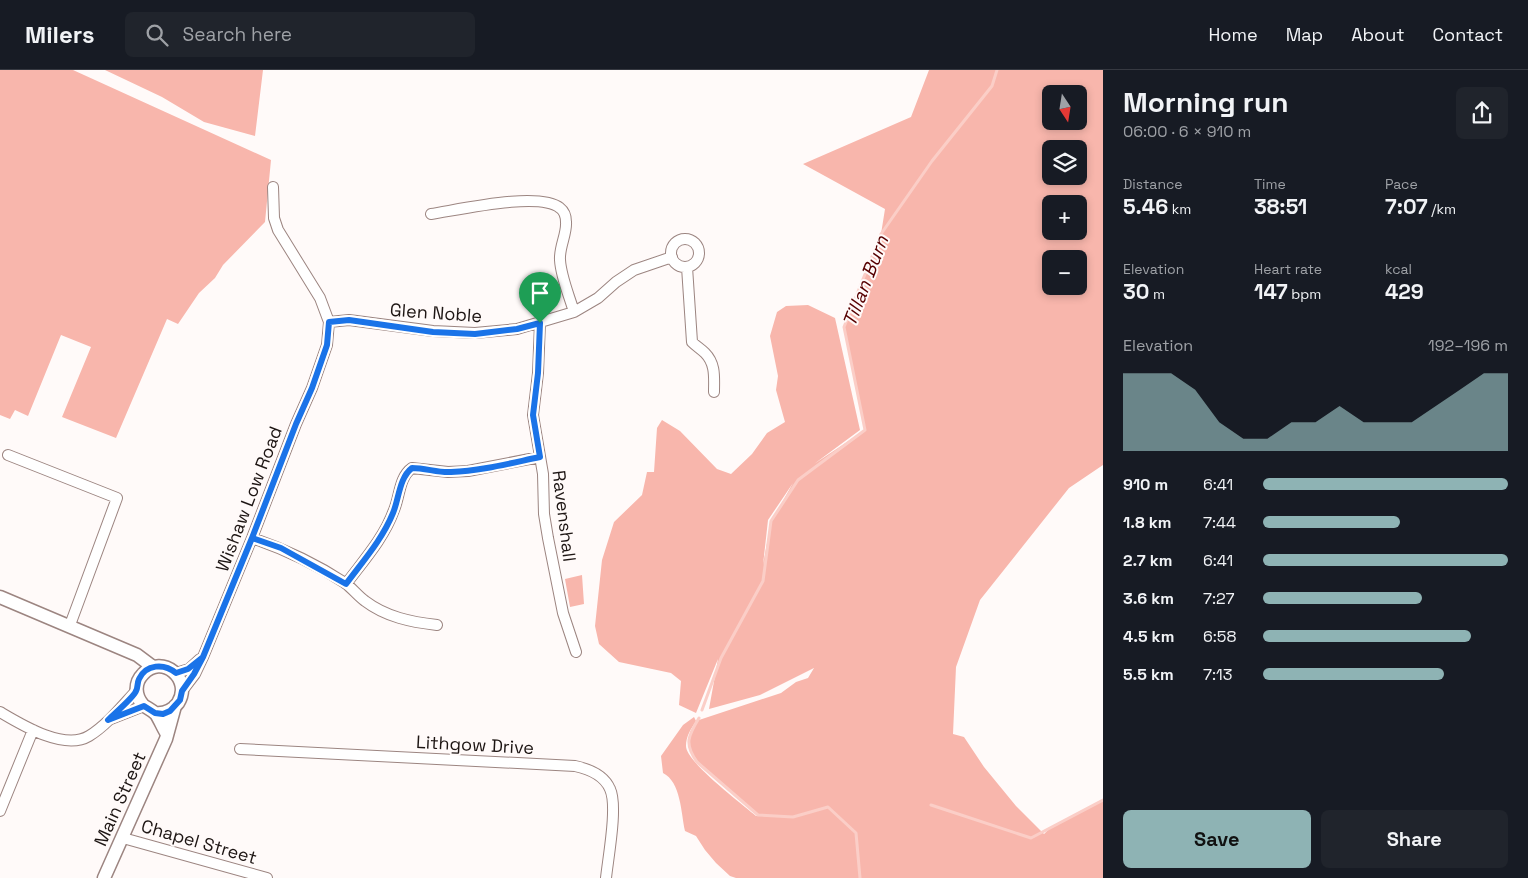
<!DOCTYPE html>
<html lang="en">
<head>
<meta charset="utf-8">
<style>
  :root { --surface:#171b24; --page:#20242c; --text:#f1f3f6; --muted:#9ea1a6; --line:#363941; --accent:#8eb3b4 }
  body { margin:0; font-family:"Space Grotesk",sans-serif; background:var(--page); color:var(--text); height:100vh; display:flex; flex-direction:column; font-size:19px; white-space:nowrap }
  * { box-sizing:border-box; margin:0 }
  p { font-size:16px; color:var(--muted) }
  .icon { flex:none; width:28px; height:28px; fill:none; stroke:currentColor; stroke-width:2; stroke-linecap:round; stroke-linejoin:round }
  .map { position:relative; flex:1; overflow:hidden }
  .drawer { display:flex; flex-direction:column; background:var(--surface); width:425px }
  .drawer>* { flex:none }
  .needle { width:32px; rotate:168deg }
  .tools { position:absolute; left:1042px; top:15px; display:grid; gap:10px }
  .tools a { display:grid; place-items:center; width:45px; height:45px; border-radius:8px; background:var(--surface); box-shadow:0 2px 8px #0003; font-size:25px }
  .pin { position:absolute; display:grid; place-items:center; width:42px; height:42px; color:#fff; margin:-51px -21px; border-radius:50% 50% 50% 0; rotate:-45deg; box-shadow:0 0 5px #0007 }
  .pin .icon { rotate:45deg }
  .round { display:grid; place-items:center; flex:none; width:52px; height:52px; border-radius:8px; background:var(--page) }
  .headline { display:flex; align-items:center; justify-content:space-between; height:85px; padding:0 20px }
  h1 { font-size:28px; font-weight:700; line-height:38px }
  .metrics { display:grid; grid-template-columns:repeat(3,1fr); gap:8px; height:85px; padding:5px 20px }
  .metrics div { display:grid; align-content:center }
  .metrics b { font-size:21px; font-weight:700 }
  .metrics small { font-size:14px; font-weight:400 }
  .metrics p { font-size:14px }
  .chart { height:140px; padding:10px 20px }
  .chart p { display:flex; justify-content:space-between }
  .chart svg { width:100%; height:90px; margin-top:5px; fill:var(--accent); opacity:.7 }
  .action { display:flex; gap:10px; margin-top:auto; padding:10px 20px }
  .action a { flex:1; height:58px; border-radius:8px; background:var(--accent); color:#111; font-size:20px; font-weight:700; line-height:58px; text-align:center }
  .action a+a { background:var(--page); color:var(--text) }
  ul { padding:0 20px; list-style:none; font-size:16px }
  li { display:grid; grid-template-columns:80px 60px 1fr; align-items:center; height:38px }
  li i { height:12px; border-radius:6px; background:var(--accent) }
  header { display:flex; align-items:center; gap:30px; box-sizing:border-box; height:70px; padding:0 25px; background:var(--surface); border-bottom:1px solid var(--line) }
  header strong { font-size:24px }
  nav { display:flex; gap:28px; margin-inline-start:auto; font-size:18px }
  .search { width:350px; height:45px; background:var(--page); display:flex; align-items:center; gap:12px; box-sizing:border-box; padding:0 18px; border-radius:8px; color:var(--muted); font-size:19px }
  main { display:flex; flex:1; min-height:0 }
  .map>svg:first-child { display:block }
  .green { fill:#f8b6ac; fill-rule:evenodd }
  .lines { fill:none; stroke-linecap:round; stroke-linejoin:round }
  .stream { stroke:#fbcec7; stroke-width:3 }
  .minor-casing { stroke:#9c8581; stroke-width:12 }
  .tertiary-casing { stroke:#9c8581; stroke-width:15 }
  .minor { stroke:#fff; stroke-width:10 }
  .tertiary { stroke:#fff; stroke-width:12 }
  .route-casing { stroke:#fff; stroke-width:10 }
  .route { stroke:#1a73e8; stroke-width:6 }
  .labels { text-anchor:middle; stroke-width:4; stroke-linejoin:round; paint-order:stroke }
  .street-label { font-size:18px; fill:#1d1513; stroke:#fffaf9 }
  .water-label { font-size:19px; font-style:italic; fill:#570001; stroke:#fffaf9 }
</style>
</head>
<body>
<header>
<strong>Milers</strong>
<div class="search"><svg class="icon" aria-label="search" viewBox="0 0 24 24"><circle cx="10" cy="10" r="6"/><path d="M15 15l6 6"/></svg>Search here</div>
<nav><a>Home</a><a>Map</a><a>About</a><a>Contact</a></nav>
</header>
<main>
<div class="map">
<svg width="1103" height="808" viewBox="0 0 1103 808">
  <rect width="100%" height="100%" fill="#fffaf9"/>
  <!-- green -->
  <path class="green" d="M0 0H73L271 90 265 152 223 195 215 208 199 223 178 254 167 249 116 368 62 347 91 277 61 265 28 346 15 340 10 349 0 345Z
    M105 0H263L255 66 204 52 162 27Z
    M929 0H1103V395L1069 418 980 530 956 597 953 664 964 667 984 697 1016 736 1044 764 1050 758 1103 731V808H861L858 787 860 808H736L730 806 716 793 705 780 696 766 685 761C681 743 681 712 663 703L661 686 683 655 694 647 696 651C691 659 686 666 686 676 686 692 742 734 756 746H772L758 745 697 692 690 681V662L699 650 781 623 796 612 808 608 814 598 760 625 709 639 718 589 696 643 679 635 681 611 671 603 619 592 599 574 595 556 602 490 614 452 642 425 647 402H654L657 358 662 350 680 361 717 399 731 404 752 384 767 363 785 352 776 320 778 306 770 266 777 242 786 236 808 235 835 248 860 360 814 394 865 360 844 257 881 164 885 139 803 94 911 47ZM1051 24H1079V51H1051ZM1051 79H1079V106H1051ZM1051 134H1079V161H1051ZM1051 189H1079V216H1051ZM793 413 779 438 771 451 763 495 768 450Z
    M582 505 584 534 570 537 565 509Z"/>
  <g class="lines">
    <!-- stream -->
    <path class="stream" d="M702 640 721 588 763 511 771 451 798 410 865 360 844 257 881 164 932 91 992 16 997 0
      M699 648C688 666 684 674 697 692L758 745 793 747 828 737 856 763 860 808
      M931 735 1031 768 1103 730"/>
    <!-- minor casing -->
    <g class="minor-casing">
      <path id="minor" d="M431 144C458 140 539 121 560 138 564 141 566 147 566 152 567 164 559 177 560 190 561 207 569 225 574 242
        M671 183a14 14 0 1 1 28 0a14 14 0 1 1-28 0Z
        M687 197 692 272C696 276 701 279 705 283 716 294 714 308 714 322
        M329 252 349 250 433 261 475 263 517 259 574 242 598 228 616 212 634 200 672 187
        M540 253 538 303 533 345 543 404 544 444 548 468 563 543 576 582
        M8 385 117 428 70 555
        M252 468C284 479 316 494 345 513 352 518 358 526 365 531 386 547 411 552 437 555
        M346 514C364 490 384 468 394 440 400 426 399 407 412 398L448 402 468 401 540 387
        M176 603 189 599 200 589
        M182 621 195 604 203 587 252 468 296 354 312 318 327 275 329 252 320 228 278 160 274 148 273 117
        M0 642C22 655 64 681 89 666 107 655 122 636 136 621
        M111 649 144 636
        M240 679 575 696C589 699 604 705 610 719 618 736 608 788 606 808
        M0 741 33 660
        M123 768 267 808"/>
    </g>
    <!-- tertiary casing -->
    <g class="tertiary-casing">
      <path id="tertiary" d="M0 527 137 585 153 597
        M155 643C165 644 172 641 178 633 193 609 162 583 143 604 134 613 135 626 143 635 147 638 152 640 156 644 160 650 163 658 167 664
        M104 808 166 669 175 636"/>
    </g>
    <!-- minor -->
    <use href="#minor" class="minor"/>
    <!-- tertiary -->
    <use href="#tertiary" class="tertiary"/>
  </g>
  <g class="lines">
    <!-- route casing -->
    <g class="route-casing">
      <path id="route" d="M540 253 538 303 533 345 540 387C511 393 481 401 451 402 438 403 426 398 412 398 399 408 399 429 393 443 382 470 363 491 346 514L281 478 252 468 203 587 188 599 176 603C164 593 146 594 139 609 137 613 138 618 136 621 134 627 114 644 108 650L144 636 155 643 163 644 170 641 180 630 182 621 194 604 203 587 252 468 296 354 312 318 327 275 329 252 349 250 433 262 475 264 517 259 540 253"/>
    </g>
    <!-- route -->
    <use href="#route" class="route"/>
  </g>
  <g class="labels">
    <!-- street labels -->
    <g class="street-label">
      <text transform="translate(436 243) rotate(4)" y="6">Glen Noble</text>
      <text transform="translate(249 429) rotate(-69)" y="6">Wishaw Low Road</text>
      <text transform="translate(564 446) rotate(83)" y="6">Ravenshall</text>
      <text transform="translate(475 675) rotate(3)" y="6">Lithgow Drive</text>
      <text transform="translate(120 729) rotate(-66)" y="6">Main Street</text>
      <text transform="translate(199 772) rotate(16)" y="6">Chapel Street</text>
    </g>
    <!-- water labels -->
    <g class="water-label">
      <text transform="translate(865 211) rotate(-69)" y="7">Tillan Burn</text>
    </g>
  </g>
</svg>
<div class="tools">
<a><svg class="needle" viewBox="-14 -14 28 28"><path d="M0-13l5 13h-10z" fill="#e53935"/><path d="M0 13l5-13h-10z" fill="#9ea1a6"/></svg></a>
<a><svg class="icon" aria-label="layers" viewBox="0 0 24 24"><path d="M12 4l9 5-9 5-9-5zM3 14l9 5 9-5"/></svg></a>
<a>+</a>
<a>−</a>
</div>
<div class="pin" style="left:540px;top:253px;background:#1e9e55"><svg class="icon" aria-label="arrive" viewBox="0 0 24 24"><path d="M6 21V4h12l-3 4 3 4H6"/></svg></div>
</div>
<section class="drawer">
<div class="headline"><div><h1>Morning run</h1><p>06:00 · 6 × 910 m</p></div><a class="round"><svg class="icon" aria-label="share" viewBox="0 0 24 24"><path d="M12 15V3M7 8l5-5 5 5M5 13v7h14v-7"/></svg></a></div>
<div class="metrics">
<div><p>Distance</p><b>5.46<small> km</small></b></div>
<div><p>Time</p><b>38:51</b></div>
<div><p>Pace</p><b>7:07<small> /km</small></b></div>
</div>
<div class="metrics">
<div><p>Elevation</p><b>30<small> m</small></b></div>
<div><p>Heart rate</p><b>147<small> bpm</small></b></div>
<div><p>kcal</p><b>429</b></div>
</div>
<div class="chart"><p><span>Elevation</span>192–196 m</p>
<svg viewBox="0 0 160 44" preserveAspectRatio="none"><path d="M0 44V6L10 6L20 6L30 14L40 30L50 38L60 38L70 30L80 30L90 22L100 30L110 30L120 30L130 22L140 14L150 6L160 6V44z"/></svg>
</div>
<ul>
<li><b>910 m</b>6:41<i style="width:100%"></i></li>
<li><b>1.8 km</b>7:44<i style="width:56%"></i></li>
<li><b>2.7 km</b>6:41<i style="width:100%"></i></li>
<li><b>3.6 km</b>7:27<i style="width:65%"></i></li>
<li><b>4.5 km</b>6:58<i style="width:85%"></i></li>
<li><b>5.5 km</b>7:13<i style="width:74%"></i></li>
</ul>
<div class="action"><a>Save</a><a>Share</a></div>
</section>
</main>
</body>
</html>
